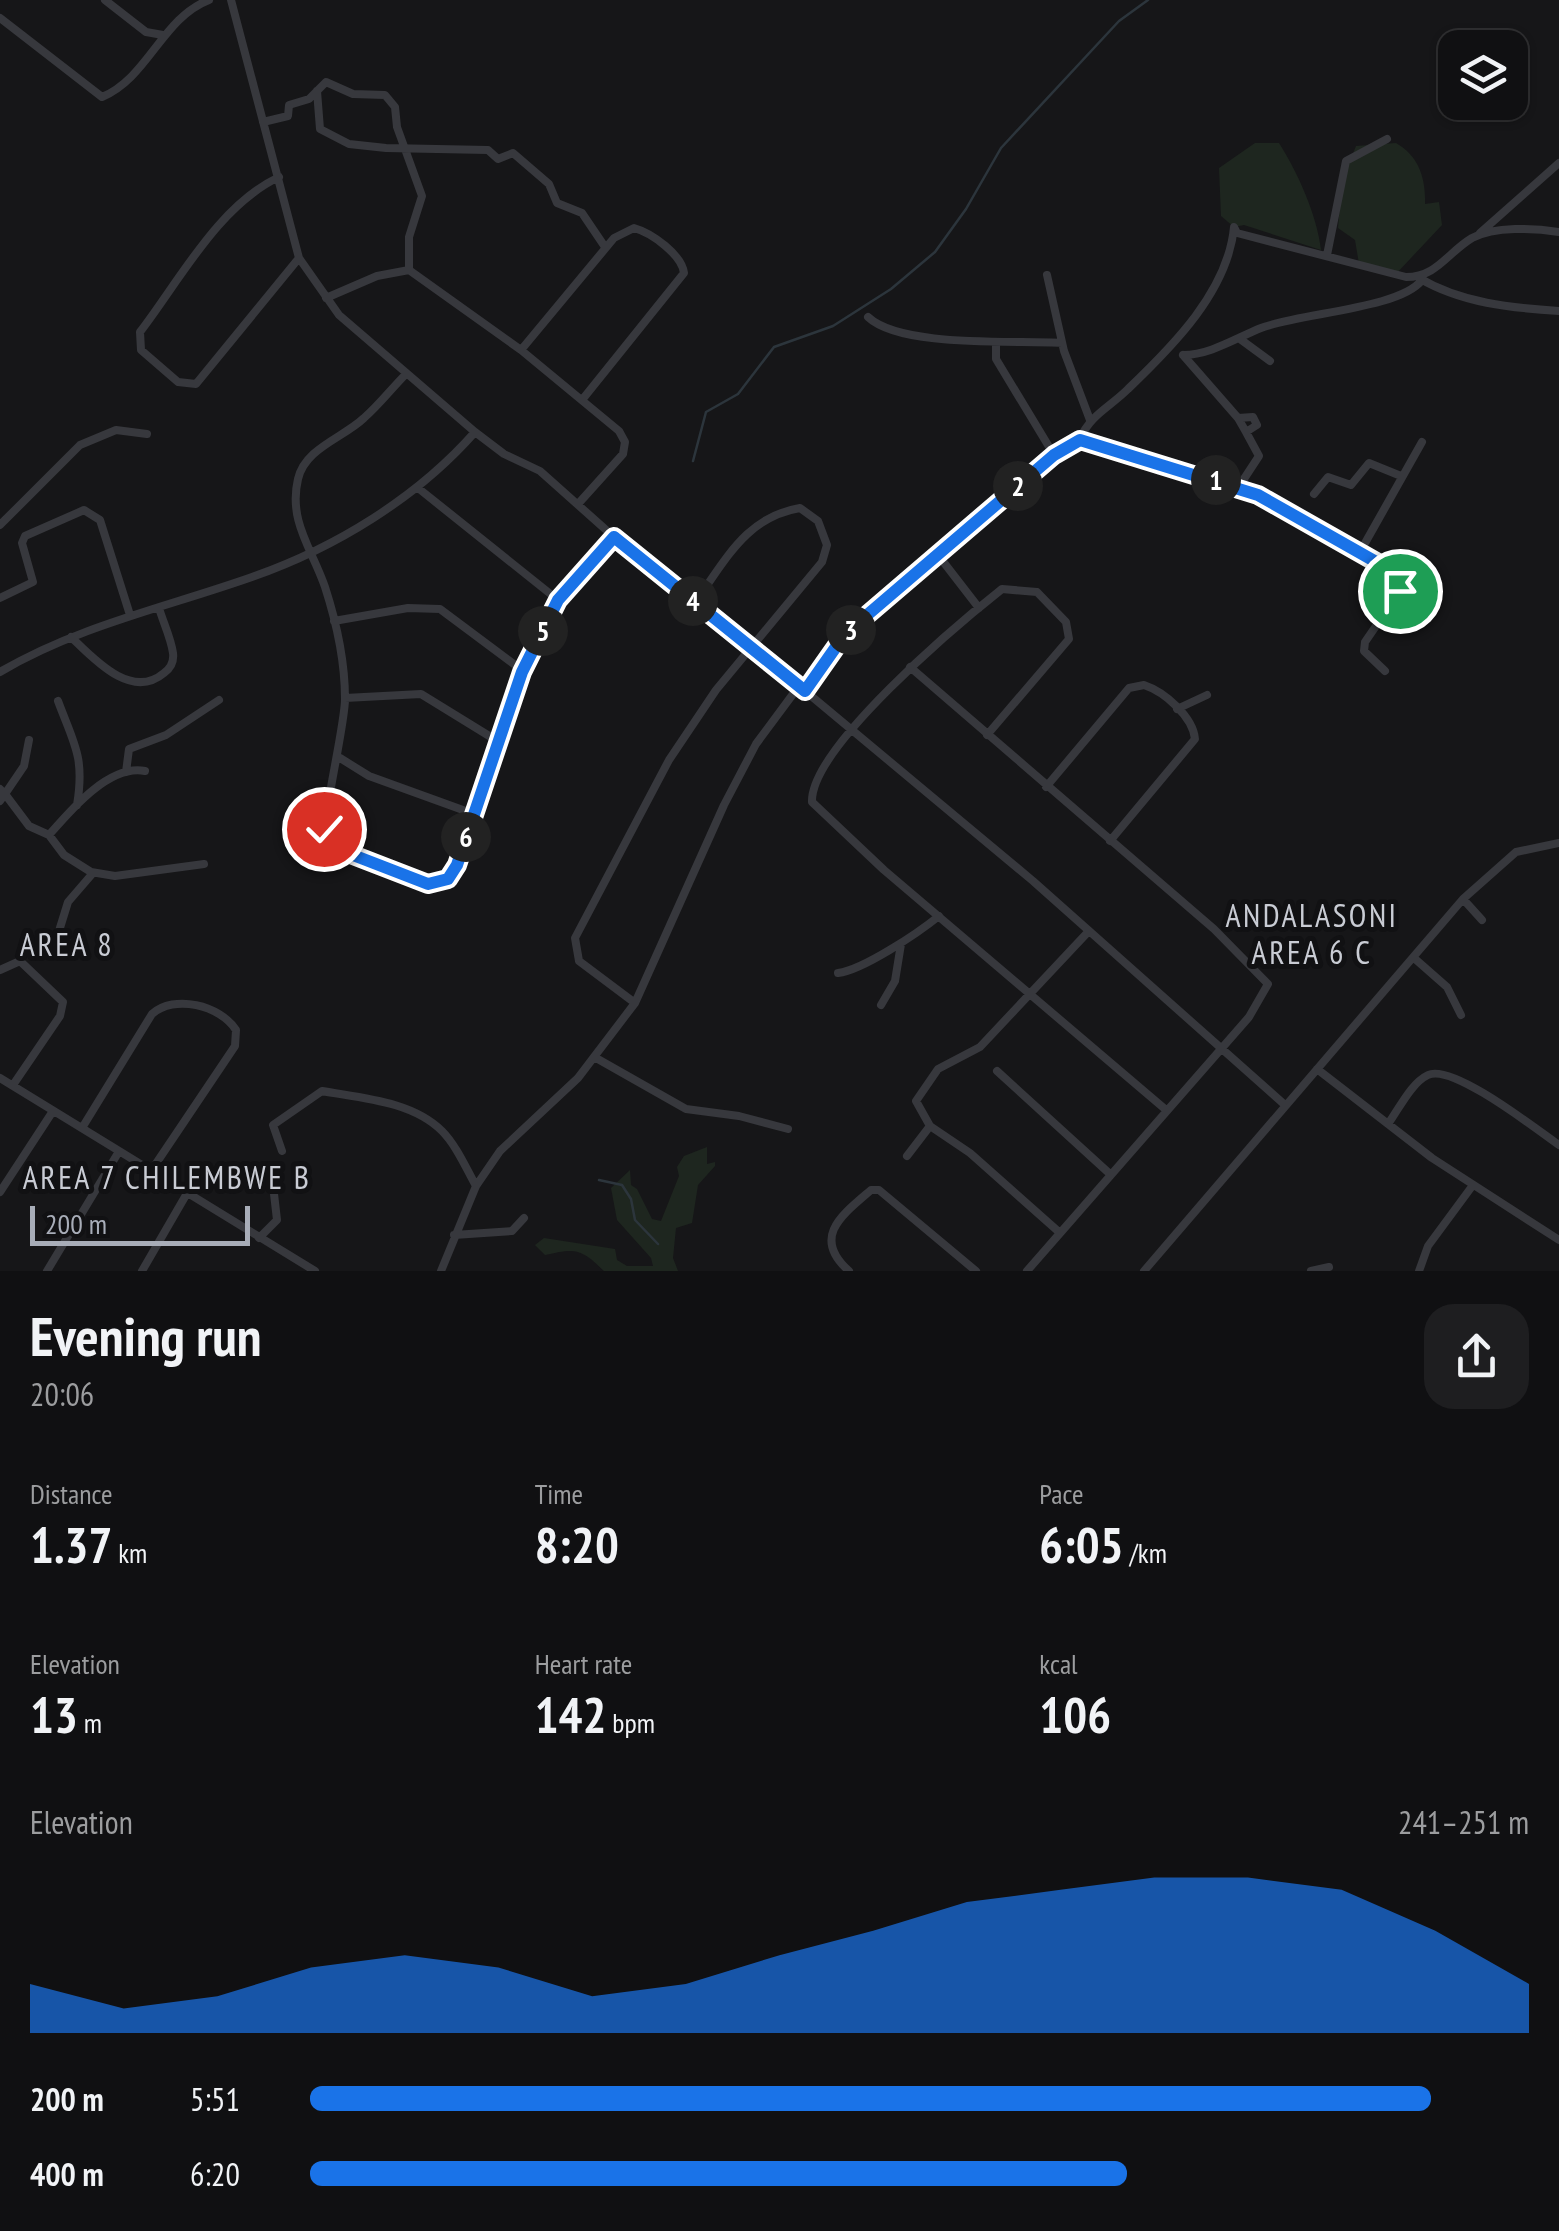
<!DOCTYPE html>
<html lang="en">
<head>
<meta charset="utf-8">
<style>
  :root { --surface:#101012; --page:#1e1e20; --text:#f1f3f6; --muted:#9c9d9f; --line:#303032; --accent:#1a73e8 }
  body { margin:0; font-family:"PT Sans Narrow",sans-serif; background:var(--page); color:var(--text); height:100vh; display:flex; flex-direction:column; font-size:38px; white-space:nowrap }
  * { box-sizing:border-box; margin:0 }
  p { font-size:32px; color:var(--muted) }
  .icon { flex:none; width:55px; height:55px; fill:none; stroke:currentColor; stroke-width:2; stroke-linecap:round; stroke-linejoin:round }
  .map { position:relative; height:1271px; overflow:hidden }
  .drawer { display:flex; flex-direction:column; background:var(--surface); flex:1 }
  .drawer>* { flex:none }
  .buttons { position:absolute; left:1438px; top:30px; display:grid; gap:20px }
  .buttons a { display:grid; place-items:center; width:90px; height:90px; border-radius:20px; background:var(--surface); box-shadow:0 2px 8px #0004,0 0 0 2px var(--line); font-size:50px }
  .scale { position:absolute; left:30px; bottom:25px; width:220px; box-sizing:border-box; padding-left:10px; border:5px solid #a8adb8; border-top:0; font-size:28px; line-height:35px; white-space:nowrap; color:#a8adb8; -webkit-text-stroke:8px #111113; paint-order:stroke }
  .pin { position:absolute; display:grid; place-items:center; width:85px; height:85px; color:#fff; margin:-42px; border:5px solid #fff; border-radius:50%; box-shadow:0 2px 10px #0007 }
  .km { position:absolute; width:50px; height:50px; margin:-25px; border-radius:50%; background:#222; color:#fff; font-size:28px; line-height:50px; text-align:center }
  .round { display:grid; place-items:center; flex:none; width:105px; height:105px; border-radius:30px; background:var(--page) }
  .summary { display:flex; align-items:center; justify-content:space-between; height:170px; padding:0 30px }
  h1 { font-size:55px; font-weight:600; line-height:75px }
  .stats { display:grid; grid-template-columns:repeat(3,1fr); gap:15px; height:170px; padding:10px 30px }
  .stats div { display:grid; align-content:center }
  .stats b { font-size:50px; font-weight:600 }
  .stats small { font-size:28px; font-weight:400 }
  .stats p { font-size:28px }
  .chart { height:280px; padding:20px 30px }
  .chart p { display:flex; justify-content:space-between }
  .chart svg { width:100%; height:180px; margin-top:10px; fill:var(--accent); opacity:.7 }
  ul { padding:0 30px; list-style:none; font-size:32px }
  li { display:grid; grid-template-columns:160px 120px 1fr; align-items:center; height:75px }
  li i { height:25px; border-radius:12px; background:var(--accent) }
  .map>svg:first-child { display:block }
  .green { fill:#1e261f }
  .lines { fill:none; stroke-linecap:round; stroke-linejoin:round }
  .stream { stroke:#2c353c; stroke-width:2.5 }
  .minor { stroke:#37383d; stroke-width:8 }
  .route-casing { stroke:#fff; stroke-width:20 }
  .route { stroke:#1a73e8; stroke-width:12 }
  .labels { text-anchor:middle; stroke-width:10; stroke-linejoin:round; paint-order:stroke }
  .quarter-label { font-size:32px; letter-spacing:2.5px; fill:#c9ccd4; stroke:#111113 }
</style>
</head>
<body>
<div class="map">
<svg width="1559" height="1271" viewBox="0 0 1559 1271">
  <rect width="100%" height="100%" fill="#161618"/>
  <!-- green -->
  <path class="green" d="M1255 143H1279C1298 173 1317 215 1321 250L1244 225 1234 227 1221 216 1219 168Z
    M1396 143C1419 156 1426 179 1425 204L1439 202 1442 225 1395 275 1359 264 1355 240 1338 228 1342 181 1356 146Z
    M707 1147V1164L715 1162V1166L698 1185 692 1223 676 1228 673 1258 678 1271H604C581 1248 575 1248 545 1255L535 1245 544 1238 615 1249 617 1260 627 1266H653L651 1258 617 1220 611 1188 630 1170 631 1185 637 1189 652 1219 661 1221 679 1176 677 1167 684 1156Z"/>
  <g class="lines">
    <!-- stream -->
    <path class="stream" d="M693 461 706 412 738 394 774 347 833 326 891 289 935 252 966 209 1001 148 1119 21 1148 0
      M599 1180 622 1185 631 1199 635 1220 658 1244"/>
    <!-- minor -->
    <path class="minor" d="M105 0 146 32 163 35
      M231 0 299 258 339 315 475 432 504 454 540 471 614 537 750 645 1033 881 1285 1105
      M0 18 102 97C148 78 162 18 209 0
      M317 91 320 129 349 144 386 148 488 150 498 159 513 153 549 184 557 203 582 213 605 247
      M263 122 288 116 289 105 309 99 326 82 353 94 385 95 395 107 397 127 422 196 409 237V270
      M279 177C218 206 180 280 140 332L141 350 178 382 196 384 299 258
      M1480 233 1559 163
      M1327 255 1346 161 1387 139
      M1047 275 1064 351 1090 420
      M1419 278C1461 303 1511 308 1559 311
      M326 298 377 276 409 270 521 350 619 431 625 442 623 454 578 504
      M868 317C901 348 1015 340 1062 343
      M1240 339 1270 361
      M996 345V359L1054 455
      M521 350 614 238 634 228C652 233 682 255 684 273L582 400
      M1183 355C1210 355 1236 338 1261 328 1299 313 1400 309 1422 280
      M1183 355 1238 418 1253 417 1257 425 1246 432 1238 418
      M406 374C392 388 379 405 364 418 343 438 305 448 298 479 288 521 312 549 325 587 336 621 345 663 345 699 345 726 321 823 326 834 335 854 432 892 448 879L457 865 523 671 558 600 614 537
      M1080 439C1090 415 1110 407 1128 389 1173 346 1228 291 1234 227L1237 233 1406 277C1437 277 1447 253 1472 238 1495 226 1534 228 1559 232
      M418 488 558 600
      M1238 488 1259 456 1246 432
      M1314 494 1328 477 1351 485 1369 463 1401 476
      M0 525 80 445 116 430 147 434
      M1360 552 1422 442
      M938 555 979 608
      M0 598 33 582 22 543 25 536 84 510 100 520 130 615
      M334 621 408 608 440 609 523 671
      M71 637C93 658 131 701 164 673 171 668 174 661 173 653 171 638 163 622 159 608
      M910 667 1214 929 1268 984 1249 1017 1027 1271
      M0 672C78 626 167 607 252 577 335 548 417 498 475 432
      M805 691 838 643 866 615 1054 455 1080 439 1257 495 1385 567 1397 579 1400 591 1365 642 1364 651 1385 671
      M345 698 421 694 499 742
      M58 701C74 744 85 757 77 805
      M1177 709 1207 695
      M987 735 1069 639 1066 622 1037 592 1002 589C959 623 810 748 812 802L884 870 1165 1109
      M29 740 24 766 5 794 29 826 49 835 64 855 91 872 115 876 204 864
      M340 758 369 776 474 814
      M126 772 129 749 166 735 219 700
      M1046 787 1129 688 1144 685C1165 692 1193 717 1195 739L1110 841
      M0 789 5 794 0 801
      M49 835C70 811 109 764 145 771
      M1463 899 1482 920
      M75 953 59 931 68 902 93 873
      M1414 958 1447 987 1461 1015
      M0 970 20 961 63 1002 60 1016 13 1085
      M838 973C863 970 918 933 939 916
      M635 1003 579 961 575 938 669 760 716 690 822 562 827 545 818 521 800 508C745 517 725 562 695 602
      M881 1005 895 981 901 944
      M596 1058 686 1109 739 1116 788 1129
      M1317 1069 1432 1158 1559 1240
      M997 1071 1110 1174
      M0 1078 315 1271
      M1388 1124C1399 1109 1411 1083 1428 1075 1452 1063 1536 1129 1559 1145
      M82 1128 152 1014C174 994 220 1005 236 1030L235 1046 151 1171
      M282 1151 273 1125 322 1091C361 1098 412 1101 442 1131 456 1145 466 1168 476 1186
      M907 1156 930 1126
      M0 1192 53 1111
      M1059 1232 970 1153 930 1126 916 1101 938 1069 980 1047 1088 932
      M454 1235 512 1231 524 1218
      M259 1238 277 1220 273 1185
      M47 1271 118 1153
      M142 1271 186 1195
      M441 1271 476 1186 500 1151 578 1078 635 1003 724 805 756 744 799 686
      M849 1271C811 1237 842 1215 871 1190H879L976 1271
      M1144 1271 1463 899 1516 852 1559 843
      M1311 1271 1329 1267
      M1419 1271 1428 1246 1473 1185"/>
  </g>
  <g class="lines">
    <!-- route casing -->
    <g class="route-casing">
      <path id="route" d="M324 829 340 850 428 884 448 879 457 865 522 672 558 600 614 537 805 691 838 644 866 616 1054 455 1080 440 1258 495 1385 567 1397 579 1400 591"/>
    </g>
    <!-- route -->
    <use href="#route" class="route"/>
  </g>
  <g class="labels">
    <!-- quarter labels -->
    <g class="quarter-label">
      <text x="1312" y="927">ANDALASONI<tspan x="1312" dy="37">AREA 6 C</tspan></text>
      <text x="67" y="956">AREA 8</text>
      <text x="167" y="1189">AREA 7 CHILEMBWE B</text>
    </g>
  </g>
</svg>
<div class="buttons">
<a><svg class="icon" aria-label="layers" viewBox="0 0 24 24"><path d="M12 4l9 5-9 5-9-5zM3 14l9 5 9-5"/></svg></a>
</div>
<div class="scale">200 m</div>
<div class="pin" style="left:1400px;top:591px;background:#1e9e55"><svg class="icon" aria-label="arrive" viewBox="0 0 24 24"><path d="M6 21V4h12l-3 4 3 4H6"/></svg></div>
<div class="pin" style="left:324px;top:829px;background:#d93025"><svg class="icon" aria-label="check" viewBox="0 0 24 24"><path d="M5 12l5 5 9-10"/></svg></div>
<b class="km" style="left:1216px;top:480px">1</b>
<b class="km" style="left:1018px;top:486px">2</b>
<b class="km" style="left:851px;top:630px">3</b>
<b class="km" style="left:693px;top:601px">4</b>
<b class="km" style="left:543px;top:631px">5</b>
<b class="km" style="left:466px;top:837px">6</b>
</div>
<section class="drawer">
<div class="summary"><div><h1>Evening run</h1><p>20:06</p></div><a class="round"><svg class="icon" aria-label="share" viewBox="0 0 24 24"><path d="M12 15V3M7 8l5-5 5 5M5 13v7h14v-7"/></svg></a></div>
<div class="stats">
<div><p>Distance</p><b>1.37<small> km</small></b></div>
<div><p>Time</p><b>8:20</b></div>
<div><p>Pace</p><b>6:05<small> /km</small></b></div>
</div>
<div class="stats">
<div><p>Elevation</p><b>13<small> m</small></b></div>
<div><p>Heart rate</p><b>142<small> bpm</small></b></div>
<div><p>kcal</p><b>106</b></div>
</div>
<div class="chart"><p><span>Elevation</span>241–251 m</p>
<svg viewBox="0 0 160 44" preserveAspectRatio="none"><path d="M0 44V32L10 38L20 35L30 28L40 25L50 28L60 35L70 32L80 25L90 19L100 12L110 9L120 6L130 6L140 9L150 19L160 32V44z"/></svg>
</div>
<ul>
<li><b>200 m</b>5:51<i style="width:92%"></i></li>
<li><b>400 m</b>6:20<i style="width:67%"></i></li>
</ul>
</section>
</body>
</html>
